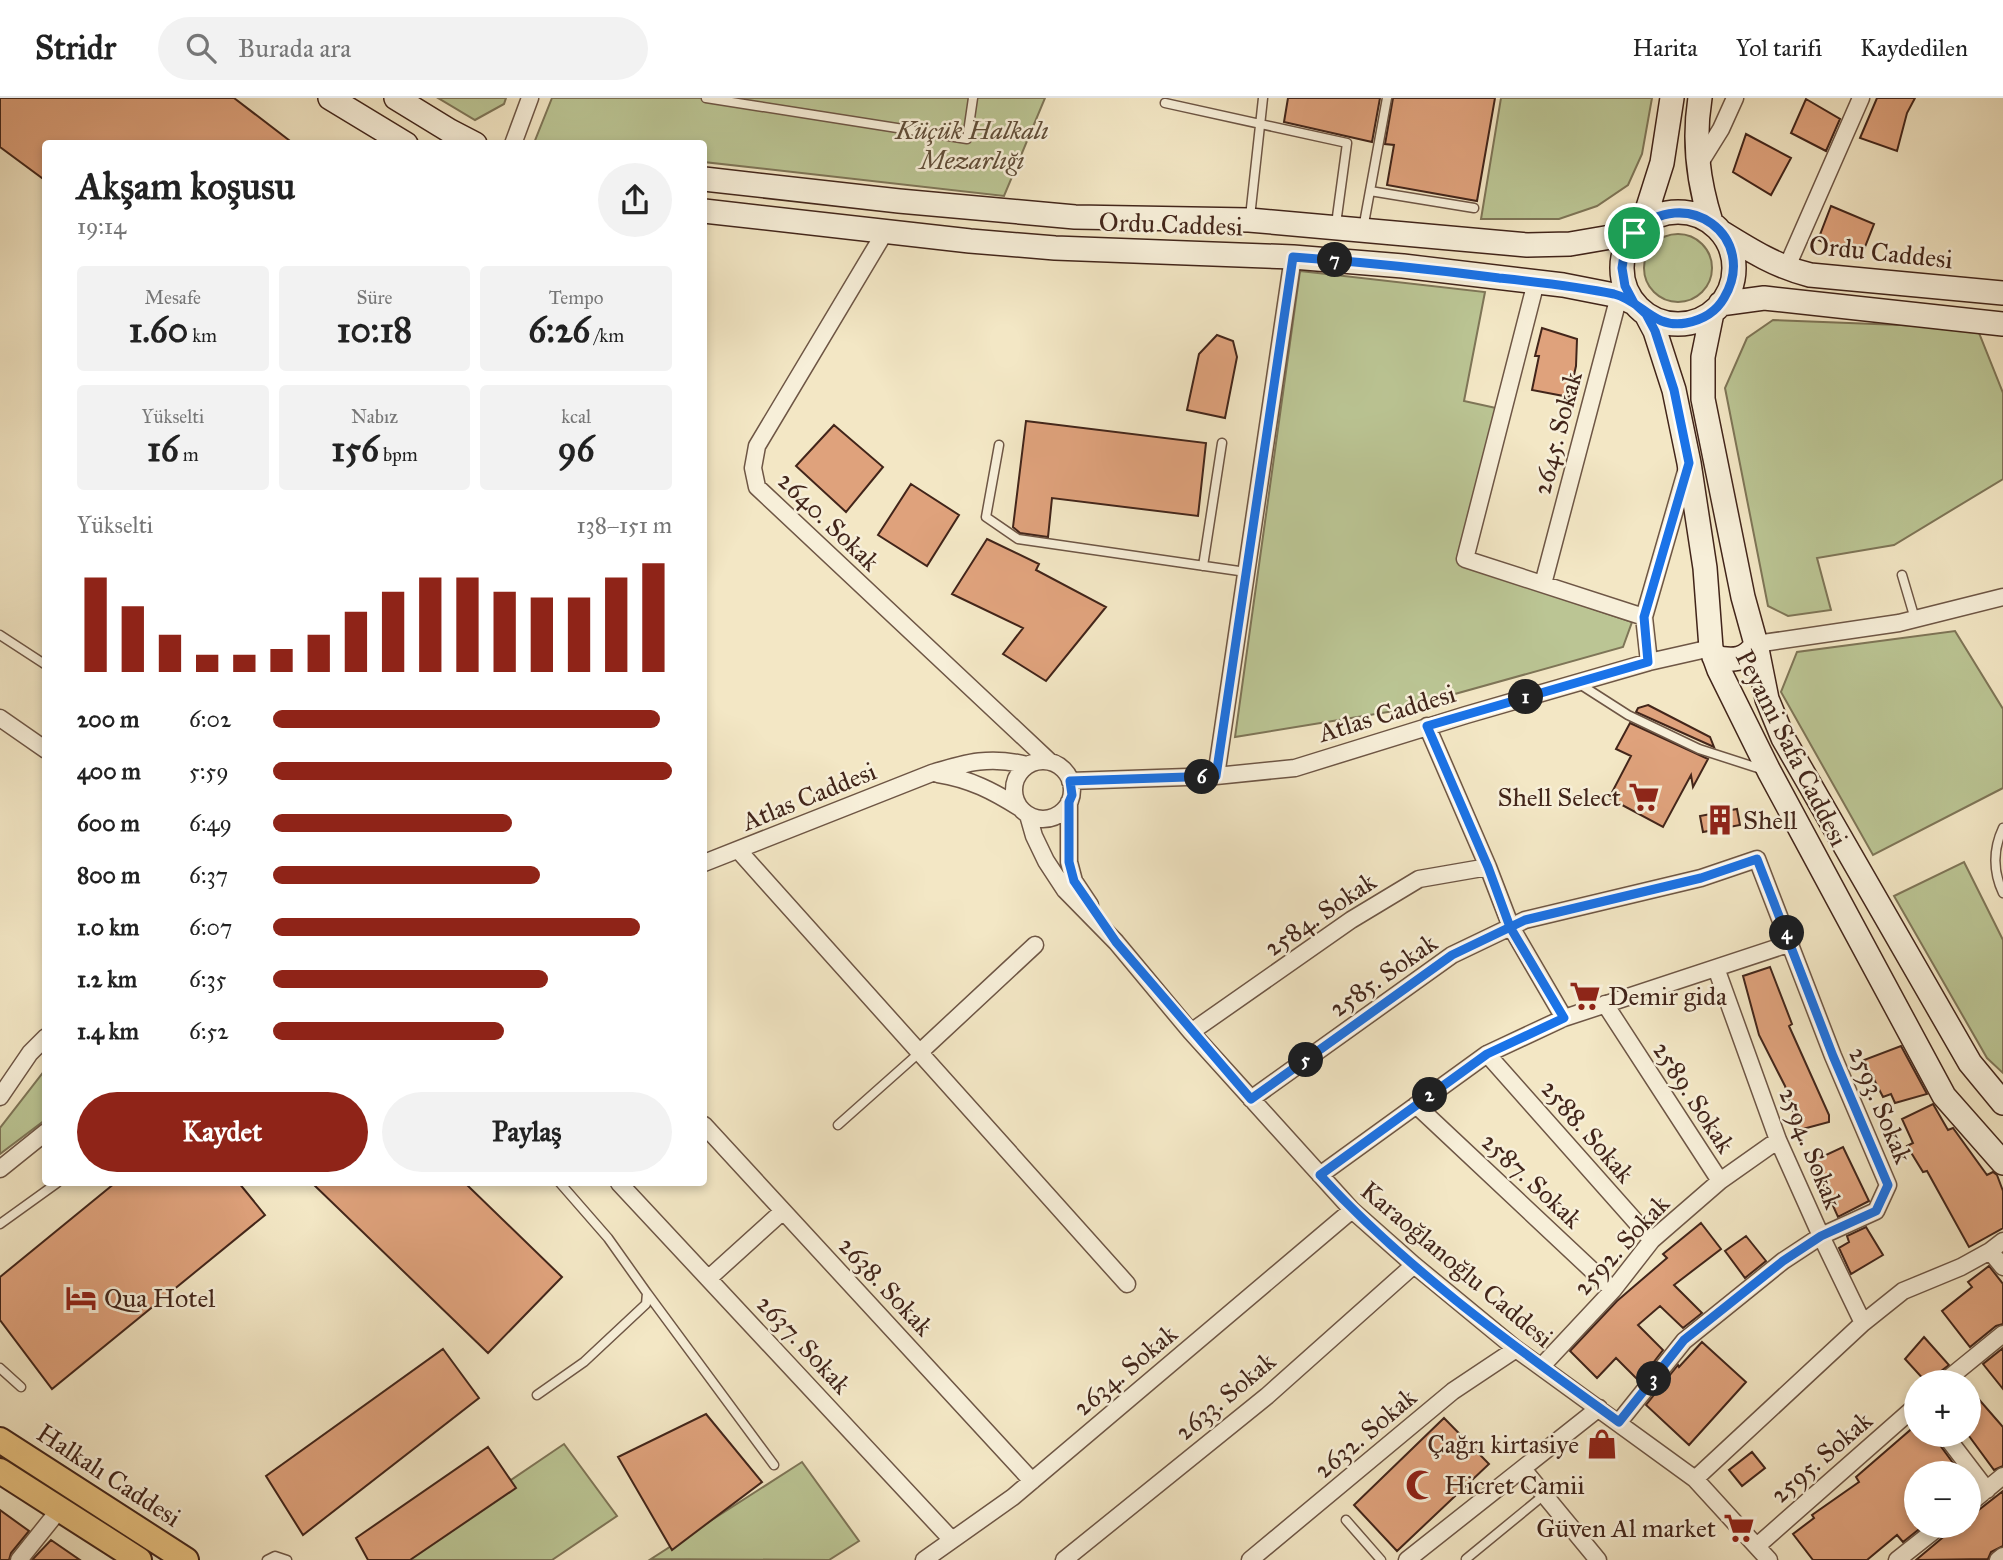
<!DOCTYPE html>
<html lang="tr">
<head>
<meta charset="utf-8">
<style>
  :root { --surface:#fff; --page:#f2f2f2; --text:#222; --muted:#767676; --line:#e0e0e0; --accent:#8f2418 }
  body { margin:0; font-family:"IM FELL Great Primer",serif; background:var(--page); color:var(--text); height:100vh; display:flex; flex-direction:column; font-size:26px; white-space:nowrap }
  * { box-sizing:border-box; margin:0 }
  p { font-size:23px; color:var(--muted) }
  .icon { flex:none; width:38px; height:38px; fill:none; stroke:currentColor; stroke-width:2; stroke-linecap:round; stroke-linejoin:round }
  .map { position:relative; flex:1; overflow:hidden }
  .details { position:absolute; left:42px; top:42px; width:665px; height:1046px; display:flex; flex-direction:column; background:var(--surface); border-radius:7px; box-shadow:0 4px 10px #0003 }
  .details>* { flex:none }
  .fabs { position:absolute; left:1904px; top:1272px; display:grid; gap:14px }
  .fabs a { display:grid; place-items:center; width:77px; height:77px; border-radius:50%; background:var(--surface); box-shadow:0 4px 10px #0003; font-size:35px }
  .pin { position:absolute; display:grid; place-items:center; width:60px; height:60px; color:#fff; margin:-30px; border:4px solid #fff; border-radius:50%; box-shadow:0 2px 7px #0007 }
  .km { position:absolute; width:35px; height:35px; margin:-18px; border-radius:50%; background:#222; color:#fff; font-size:19px; line-height:35px; text-align:center }
  .round { display:grid; place-items:center; flex:none; width:74px; height:74px; border-radius:37px; background:var(--page) }
  .headline { display:flex; align-items:center; justify-content:space-between; height:119px; padding:0 35px }
  h1 { font-size:38px; font-weight:800; line-height:52px }
  .figures { display:grid; grid-template-columns:repeat(3,1fr); gap:10px; height:119px; padding:7px 35px }
  .figures div { display:grid; align-content:center; border-radius:7px; background:var(--page); text-align:center }
  .figures b { font-size:35px; font-weight:800 }
  .figures small { font-size:19px; font-weight:400 }
  .figures p { font-size:19px }
  .chart { height:196px; padding:14px 35px }
  .chart p { display:flex; justify-content:space-between }
  .chart svg { width:100%; height:126px; margin-top:7px; stroke:var(--accent); stroke-width:6 }
  .primary-button { display:flex; gap:14px; margin-top:auto; padding:14px 35px }
  .primary-button a { flex:1; height:80px; border-radius:42px; background:var(--accent); color:#fff; font-size:28px; font-weight:800; line-height:80px; text-align:center }
  .primary-button a+a { background:var(--page); color:var(--text) }
  ul { padding:0 35px; list-style:none; font-size:23px }
  li { display:grid; grid-template-columns:112px 84px 1fr; align-items:center; height:52px }
  li i { height:18px; border-radius:9px; background:var(--accent) }
  header { display:flex; align-items:center; gap:42px; box-sizing:border-box; height:98px; padding:0 35px; background:var(--surface); border-bottom:2px solid var(--line) }
  header strong { font-size:33px }
  nav { display:flex; gap:38px; margin-inline-start:auto; font-size:24px }
  .search { width:490px; height:63px; background:var(--page); display:flex; align-items:center; gap:18px; box-sizing:border-box; padding:0 24px; border-radius:38px; color:var(--muted); font-size:26px }
  .map>svg:first-child { display:block }
  .green { fill:#bbc594; stroke:#7e7557; stroke-width:2 }
  .building { fill:#dfa27c; stroke:#42251a; stroke-width:2 }
  .lines { fill:none; stroke-linecap:round; stroke-linejoin:round }
  .service-casing { stroke:#6e5645; stroke-width:11 }
  .minor-casing { stroke:#6e5645; stroke-width:19 }
  .secondary-casing { stroke:#42251a; stroke-width:26 }
  .primary-casing { stroke:#42251a; stroke-width:28 }
  .service { stroke:#f7efd9; stroke-width:8 }
  .minor { stroke:#f7efd9; stroke-width:16 }
  .secondary { stroke:#f7efd9; stroke-width:23 }
  .primary { stroke:#eac482; stroke-width:24 }
  .route-casing { stroke:#fff; stroke-width:14 }
  .route { stroke:#1a73e8; stroke-width:9 }
  .labels { text-anchor:middle; stroke-width:5; stroke-linejoin:round; paint-order:stroke }
  .park-label { font-size:26px; font-style:italic; fill:#604d38; stroke:#f7efd9 }
  .street-label { font-size:26px; fill:#42251a; stroke:#f7efd9 }
  .poi-label { font-size:26px; fill:#42251a; stroke:#f7efd9; text-anchor:start }
</style>
</head>
<body>
<header>
<strong>Stridr</strong>
<div class="search"><svg class="icon" aria-label="search" viewBox="0 0 24 24"><circle cx="10" cy="10" r="6"/><path d="M15 15l6 6"/></svg>Burada ara</div>
<nav><a>Harita</a><a>Yol tarifi</a><a>Kaydedilen</a></nav>
</header>
<div class="map">
<svg width="2003" height="1462" viewBox="0 0 2003 1462">
  <rect width="100%" height="100%" fill="#f3e7c5"/>
  <filter id="stains"><feTurbulence type="fractalNoise" baseFrequency=".00286" numOctaves="4"/><feColorMatrix values="0 0 0 0 .2 0 0 0 0 .09 0 0 0 0 .02 0 0 0 .5 -.17"/></filter>
  <radialGradient id="worn" r=".72"><stop offset=".6" stop-color="#630" stop-opacity="0"/><stop offset="1" stop-color="#630" stop-opacity=".3"/></radialGradient>
  <!-- green -->
  <path class="green" d="M438 0H506L504 6 475 22Z
    M552 0H1045L1004 98 704 64V46L534 45Z
    M1501 0H1652L1642 56 1628 87 1597 108 1559 121H1481Z
    M1644 170a34 34 0 1 1 68 0a34 34 0 1 1-68 0Z
    M1300 173 1485 194 1464 303 1496 310 1459 466 1632 524 1623 549 1394 613 1235 639Z
    M1773 222 1977 230 2003 295V381L1894 447 1817 460 1831 512 1788 518 1768 508 1725 290 1747 240Z
    M1955 533 2003 611V690L1873 757 1781 594 1797 554Z
    M1964 764 2003 842V975L1987 960 1894 798Z
    M45 972V1022L0 1056V1030Z
    M564 1346 617 1418 552 1462H393Z
    M802 1364 859 1443 829 1462 651 1461Z"/>
  <!-- building -->
  <path class="building" d="M0 0H234L294 46H46V83L0 49Z
    M1288 0H1380L1372 44 1284 24Z
    M1393 0H1495L1477 103 1387 87 1394 47 1385 46Z
    M1877 0H1915L1907 15 1897 53 1860 40Z
    M1806 1 1840 21 1826 53 1791 35Z
    M1746 36 1791 60 1771 97 1733 74Z
    M1831 108 1874 126 1861 159 1818 142Z
    M1542 230 1577 241 1576 268 1569 299 1532 292 1539 258H1535Z
    M1217 237 1233 243 1237 259 1225 320 1187 312 1199 256Z
    M1026 323 1206 345 1198 418 1052 400 1048 439 1020 435 1013 429Z
    M834 327 883 369 846 414 796 368Z
    M911 386 959 417 927 468 878 437Z
    M987 441 1039 466 1036 472 1106 509 1046 583 1003 556 1023 530 952 496Z
    M1648 607 1710 639 1714 649 1636 614 1638 610Z
    M1630 625 1708 661 1693 689 1691 677 1663 729 1609 700 1631 658 1616 651Z
    M1737 711 1740 727 1703 734 1700 718Z
    M1770 869 1792 926 1789 928 1829 1017V1024L1799 1032 1785 988 1759 937 1743 878Z
    M1901 948 1927 996 1895 1005 1891 996 1883 999 1864 962Z
    M1933 1006 1948 1032 1953 1030 1987 1077 1993 1074 1997 1077 2003 1093V1130L1969 1149 1927 1073 1923 1074 1907 1048 1913 1045 1902 1021Z
    M1843 1049 1869 1103 1838 1119 1813 1063Z
    M115 1085H239L265 1117 52 1291 0 1222V1179Z
    M312 1085H465L562 1179 488 1255Z
    M1701 1125 1721 1151 1674 1187 1702 1215 1683 1230 1660 1208 1638 1227 1663 1252 1639 1283 1616 1260 1597 1280 1570 1253 1617 1203 1667 1160 1663 1156Z
    M1866 1129 1883 1157 1851 1176 1839 1150 1849 1144 1847 1138Z
    M1746 1138 1766 1163 1745 1180 1725 1153Z
    M1989 1168 2003 1186V1226L1996 1228 1970 1249 1942 1213 1972 1189 1968 1184Z
    M1924 1239 1949 1267 1937 1276 1934 1284H1926L1905 1261Z
    M1702 1244 1746 1284 1689 1347 1646 1307 1678 1267 1679 1269Z
    M2003 1250V1291L1983 1266Z
    M443 1251 479 1300 303 1437 266 1378Z
    M1969 1290 2003 1329V1368L1994 1372 1969 1338Z
    M706 1316 762 1384 672 1452 618 1359Z
    M1444 1320 1489 1366 1397 1453 1354 1407Z
    M1916 1327V1337H1935L1937 1343 1961 1376H1916V1428H1923L1903 1444 1897 1437 1867 1462H1813L1793 1436 1814 1420 1812 1417 1859 1384 1856 1379Z
    M488 1349 516 1390 410 1462H368L356 1440Z
    M1752 1354 1765 1370 1742 1388 1729 1372Z
    M2003 1393V1448L1991 1454 1988 1461 1916 1462 1947 1436 1950 1428H1969V1416L1976 1414Z
    M0 1412 29 1433 11 1455 9 1462H0Z
    M51 1442 80 1462H32Z"/>
  <g class="lines">
    <!-- service casing -->
    <g class="service-casing">
      <path id="service" d="M706 0 967 41 973 0
        M1165 5 1347 45 1336 126
        M1370 93 1474 110
        M1250 119 1263 0
        M1363 131 1387 0
        M999 347 986 419 1018 441 1246 474
        M1203 468 1222 345
        M1902 477 1915 521
        M0 537 46 567
        M1578 585 1628 617 1699 651 1764 672
        M2003 730C1993 751 1993 774 2003 795
        M838 1027 919 955
        M0 1126 57 1085
        M647 1195 774 1367
        M0 1270 21 1289
        M537 1297 584 1264 646 1206 647 1195 608 1140 560 1085
        M1346 1422 1381 1462
        M1466 1461 1544 1397
        M267 1462 275 1458 287 1462"/>
    </g>
    <!-- minor casing -->
    <g class="minor-casing">
      <path id="minor" d="M513 46 530 0
        M1698 68 1721 31 1735 0
        M885 134 757 348 753 370 757 389 1049 663
        M1786 171 1861 0
        M1536 184 1465 461 1644 519
        M1543 486 1619 198
        M1756 546 1899 525 2003 499
        M1649 564 1644 519 1687 370
        M0 620 46 652
        M1427 628 1488 769 1511 829 1564 920
        M1014 692a29 29 0 1 1 58 0a29 29 0 1 1-58 0Z
        M938 676C970 681 993 693 1020 710
        M1216 678 1293 159
        M1070 683 1216 678 1295 670 1466 617 1649 564 1711 550
        M1069 704V764L1074 783 1090 807
        M1028 717 1034 738 1046 763 1065 792 1116 844 1191 934 1352 1112 1414 1167 1516 1251 1695 1381 1769 1462
        M739 753 1127 1186
        M704 765 932 675C968 664 990 658 1027 667
        M1605 906 1720 1083
        M1191 934 1351 822 1419 781 1488 769
        M919 955 1035 847
        M1487 956 1652 1142
        M0 999 30 955 46 939
        M1251 1001 1452 857 1525 822 1701 780 1757 761 1833 958 1888 1087 1876 1113 1821 1138 1783 1163 1684 1243 1619 1324
        M1416 1007 1613 1192
        M704 1027 1032 1383
        M0 1071 46 1034
        M1320 1077 1487 956 1564 920 1791 845
        M619 1085 952 1442
        M2003 1143 1990 1153 2003 1169
        M709 1180 783 1113
        M1863 1225 1903 1193 1961 1169 1990 1153
        M1541 1269 1613 1192 1652 1142 1720 1083 1778 1042
        M1944 1284 2003 1236
        M1945 1337 1987 1392
        M1523 1371 1598 1462
        M1695 1381 1863 1225 1821 1138 1778 1042 1716 870
        M1969 1406 2003 1378
        M1757 1448 1916 1308
        M19 1462 59 1412
        M924 1462 1013 1399 1352 1112
        M1064 1462 1267 1298 1414 1167
        M1250 1462 1453 1293 1516 1251
        M1407 1462 1599 1310
        M1897 1462 1940 1428
        M1998 1462 2003 1458"/>
    </g>
    <!-- secondary casing -->
    <g class="secondary-casing">
      <path id="secondary" d="M330 0 406 46
        M396 0 450 33 475 46
        M1700 0C1693 44 1698 83 1711 124
        M704 81 899 103 1075 119 1249 122 1527 147 1570 146 1634 135
        M704 113 970 143 1055 150 1293 159 1403 168 1563 187 1619 198 1634 205
        M1622 170a56 56 0 1 1 112 0a56 56 0 1 1-112 0Z
        M1643 125 1662 65 1672 0
        M1721 134C1750 152 1777 169 1810 177L2003 195
        M1720 206 1764 200 2003 226
        M1712 215 1703 259V301L1743 499 1756 546 1767 601 1783 640 1970 965 2003 1005
        M1646 216 1655 233 1674 292 1689 365 1705 470 1711 550 1719 572 1769 673 1944 998 2003 1065
        M1714 559C1732 563 1747 563 1756 546"/>
    </g>
    <!-- primary casing -->
    <g class="primary-casing">
      <path id="primary" d="M0 1342 186 1462
        M0 1373 139 1462"/>
    </g>
    <!-- service -->
    <use href="#service" class="service"/>
    <!-- minor -->
    <use href="#minor" class="minor"/>
    <!-- secondary -->
    <use href="#secondary" class="secondary"/>
    <!-- primary -->
    <use href="#primary" class="primary"/>
  </g>
  <g class="lines">
    <!-- route casing -->
    <g class="route-casing">
      <path id="route" d="M1634 135 1625 151 1622 170 1625 188 1634 205 1646 216 1655 233 1674 292 1689 365 1644 519 1648 564 1427 628 1488 769 1510 829 1564 920 1487 956 1320 1077C1408 1173 1514 1248 1619 1324L1684 1242 1783 1163 1821 1138 1876 1113 1888 1087 1833 958 1757 761 1701 780 1525 822 1452 857 1251 1001 1116 844 1074 783 1069 764V704L1072 697 1070 683 1216 678 1293 159C1362 164 1430 171 1499 180 1537 184 1576 188 1614 196 1642 203 1653 231 1686 225 1702 222 1716 214 1724 200 1760 139 1685 84 1634 135"/>
    </g>
    <!-- route -->
    <use href="#route" class="route"/>
  </g>
  <!-- icons -->
  <defs>
    <g id="supermarket-bare" transform="scale(2.415)"><path d="M-6-5.5h2.5l.6 2H6L4.5 2H-2.5L-4.4-4H-6ZM-1.5 3.2a1.3 1.3 0 1 0 .1 0ZM3 3.2a1.3 1.3 0 1 0 .1 0Z" fill="#8f2418" stroke="#f7efd9" stroke-width="2.5" paint-order="stroke"/></g>
    <g id="building-bare" transform="scale(2.415)"><path d="M-4-6H4V6H1V3H-1V6H-4ZM-2.5-4.3h1.7v1.8h-1.7ZM.8-4.3h1.7v1.8H.8ZM-2.5-1h1.7V.8h-1.7ZM.8-1h1.7V.8H.8Z" fill="#8f2418" stroke="#f7efd9" stroke-width="2.5" paint-order="stroke"/></g>
    <g id="hotel-bare" transform="scale(2.415)"><path d="M-6-4.5h1.5V1H6V5H4.5V3h-9V5H-6ZM-4 0a1.8 1.8 0 1 1 3.6 0ZM.5 0V-2.5h3Q6-2.5 6 0Z" fill="#8f2418" stroke="#f7efd9" stroke-width="2.5" paint-order="stroke"/></g>
    <g id="shop-bare" transform="scale(2.415)"><path d="M-5-2.5h2.3a2.7 3.5 0 0 1 5.4 0H5L5.5 6h-11ZM-1.5-2.5h3a1.5 2.3 0 0 0-3 0Z" fill="#8f2418" stroke="#f7efd9" stroke-width="2.5" paint-order="stroke"/></g>
    <g id="mosque-bare" transform="scale(2.415)"><path d="M3.5-4.9A6 6 0 1 0 3.5 4.9A5 5 0 1 1 3.5-4.9Z" fill="#8f2418" stroke="#f7efd9" stroke-width="2.5" paint-order="stroke"/></g>
  </defs>
  <g fill-rule="evenodd">
    <use href="#supermarket-bare" x="1644" y="699"/>
    <use href="#building-bare" x="1720" y="722"/>
    <use href="#supermarket-bare" x="1585" y="898"/>
    <use href="#hotel-bare" x="81" y="1200"/>
    <use href="#shop-bare" x="1602" y="1346"/>
    <use href="#mosque-bare" x="1421" y="1387"/>
    <use href="#supermarket-bare" x="1739" y="1430"/>
  </g>
  <g class="labels">
    <!-- park labels -->
    <g class="park-label">
      <text x="972" y="41">Küçük Halkalı<tspan x="972" dy="30">Mezarlığı</tspan></text>
    </g>
    <!-- street labels -->
    <g class="street-label">
      <text transform="translate(1171 126) rotate(2)" y="9">Ordu Caddesi</text>
      <text transform="translate(1881 154) rotate(6)" y="9">Ordu Caddesi</text>
      <text transform="translate(1557 335) rotate(-75)" y="9">2645. Sokak</text>
      <text transform="translate(829 423) rotate(44)" y="9">2640. Sokak</text>
      <text transform="translate(1387 615) rotate(-17)" y="9">Atlas Caddesi</text>
      <text transform="translate(1792 650) rotate(63)" y="9">Peyami Safa Caddesi</text>
      <text transform="translate(809 698) rotate(-22)" y="9">Atlas Caddesi</text>
      <text transform="translate(1320 816) rotate(-34)" y="9">2584. Sokak</text>
      <text transform="translate(1383 877) rotate(-35)" y="9">2585. Sokak</text>
      <text transform="translate(1694 999) rotate(57)" y="9">2589. Sokak</text>
      <text transform="translate(1881 1007) rotate(67)" y="9">2593. Sokak</text>
      <text transform="translate(1588 1033) rotate(49)" y="9">2588. Sokak</text>
      <text transform="translate(1811 1050) rotate(68)" y="9">2594. Sokak</text>
      <text transform="translate(1532 1082) rotate(43)" y="9">2587. Sokak</text>
      <text transform="translate(1621 1147) rotate(-47)" y="9">2592. Sokak</text>
      <text transform="translate(1457 1166) rotate(40)" y="9">Karaoğlanoğlu Caddesi</text>
      <text transform="translate(886 1188) rotate(47)" y="9">2638. Sokak</text>
      <text transform="translate(804 1246) rotate(47)" y="9">2637. Sokak</text>
      <text transform="translate(1125 1272) rotate(-40)" y="9">2634. Sokak</text>
      <text transform="translate(1225 1298) rotate(-40)" y="9">2633. Sokak</text>
      <text transform="translate(1365 1335) rotate(-40)" y="9">2632. Sokak</text>
      <text transform="translate(1821 1359) rotate(-41)" y="9">2595. Sokak</text>
      <text transform="translate(109 1377) rotate(33)" y="9">Halkalı Caddesi</text>
    </g>
    <!-- poi labels -->
    <g class="poi-label">
      <text x="1621" y="708" text-anchor="end">Shell Select</text>
      <text x="1743" y="731">Shell</text>
      <text x="1608" y="907">Demir gida</text>
      <text x="104" y="1209">Qua Hotel</text>
      <text x="1579" y="1355" text-anchor="end">Çağrı kirtasiye</text>
      <text x="1444" y="1396">Hicret Camii</text>
      <text x="1716" y="1439" text-anchor="end">Güven Al market</text>
    </g>
  </g>
  <rect width="100%" height="100%" filter="url(#stains)"/>
  <rect width="100%" height="100%" fill="url(#worn)"/>
</svg>
<div class="fabs">
<a>+</a>
<a>−</a>
</div>
<div class="pin" style="left:1634px;top:135px;background:#1e9e55"><svg class="icon" aria-label="arrive" viewBox="0 0 24 24"><path d="M6 21V4h12l-3 4 3 4H6"/></svg></div>
<b class="km" style="left:1526px;top:599px">1</b>
<b class="km" style="left:1430px;top:997px">2</b>
<b class="km" style="left:1654px;top:1281px">3</b>
<b class="km" style="left:1787px;top:835px">4</b>
<b class="km" style="left:1306px;top:962px">5</b>
<b class="km" style="left:1202px;top:679px">6</b>
<b class="km" style="left:1335px;top:162px">7</b>
<section class="details">
<div class="headline"><div><h1>Akşam koşusu</h1><p>19:14</p></div><a class="round"><svg class="icon" aria-label="share" viewBox="0 0 24 24"><path d="M12 15V3M7 8l5-5 5 5M5 13v7h14v-7"/></svg></a></div>
<div class="figures">
<div><p>Mesafe</p><b>1.60<small> km</small></b></div>
<div><p>Süre</p><b>10:18</b></div>
<div><p>Tempo</p><b>6:26<small> /km</small></b></div>
</div>
<div class="figures">
<div><p>Yükselti</p><b>16<small> m</small></b></div>
<div><p>Nabız</p><b>156<small> bpm</small></b></div>
<div><p>kcal</p><b>96</b></div>
</div>
<div class="chart"><p><span>Yükselti</span>138–151 m</p>
<svg viewBox="0 0 160 44" preserveAspectRatio="none"><path d="M5 44V11M15 44V21M25 44V31M35 44V38M45 44V38M55 44V36M65 44V31M75 44V23M85 44V16M95 44V11M105 44V11M115 44V16M125 44V18M135 44V18M145 44V11M155 44V6"/></svg>
</div>
<ul>
<li><b>200 m</b>6:02<i style="width:97%"></i></li>
<li><b>400 m</b>5:59<i style="width:100%"></i></li>
<li><b>600 m</b>6:49<i style="width:60%"></i></li>
<li><b>800 m</b>6:37<i style="width:67%"></i></li>
<li><b>1.0 km</b>6:07<i style="width:92%"></i></li>
<li><b>1.2 km</b>6:35<i style="width:69%"></i></li>
<li><b>1.4 km</b>6:52<i style="width:58%"></i></li>
</ul>
<div class="primary-button"><a>Kaydet</a><a>Paylaş</a></div>
</section>
</div>
</body>
</html>
